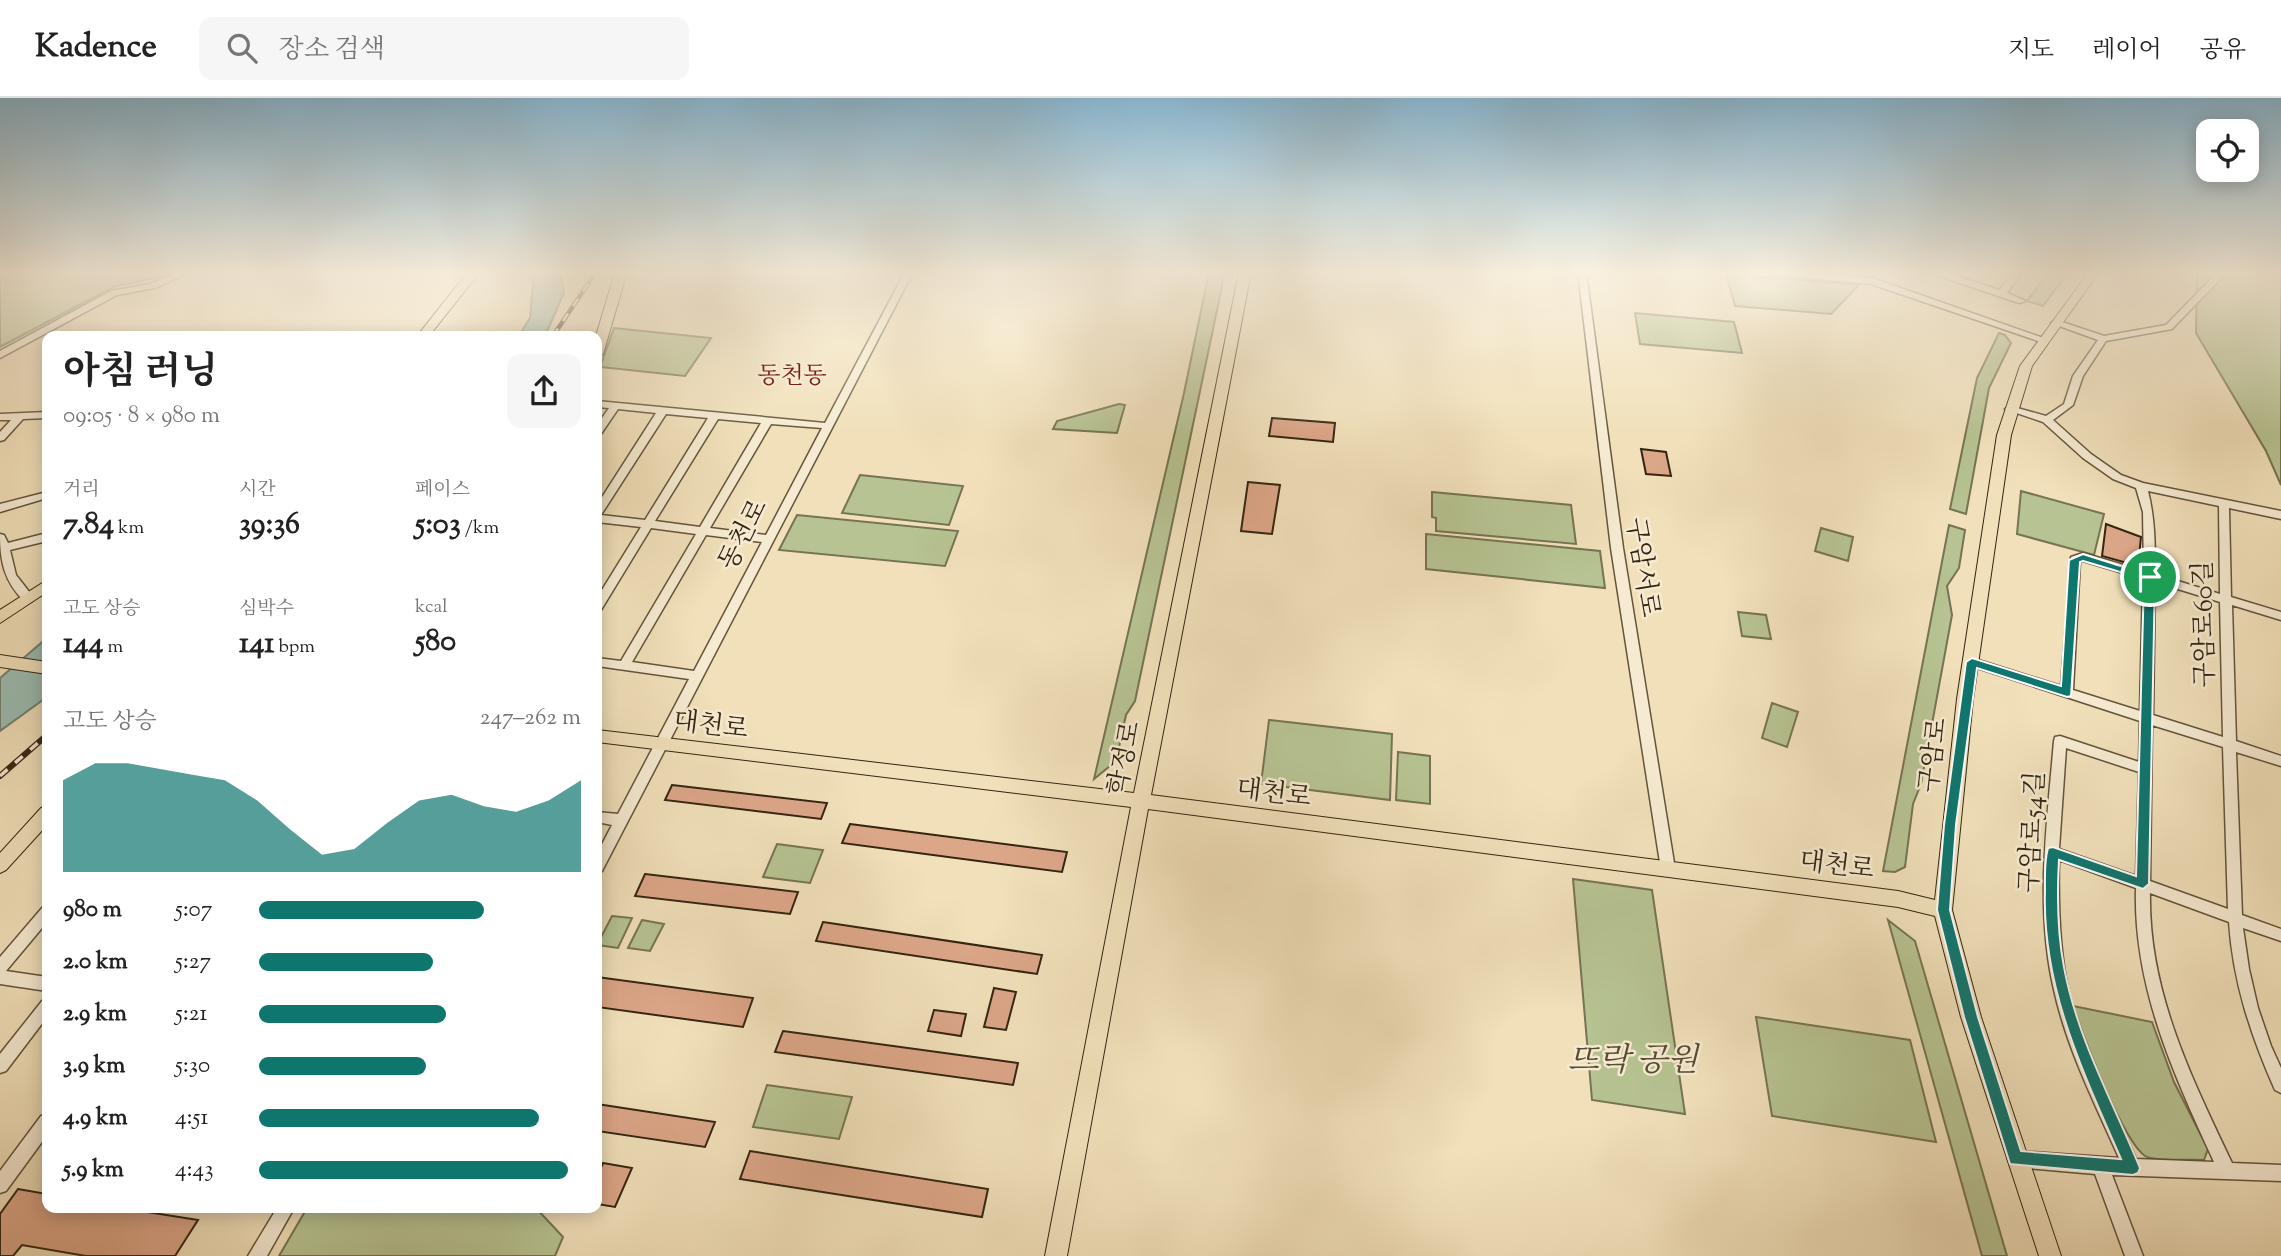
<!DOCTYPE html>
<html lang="ko">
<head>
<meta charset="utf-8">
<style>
  :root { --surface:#fff; --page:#f6f6f6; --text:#222; --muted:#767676; --line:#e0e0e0; --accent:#0f766e }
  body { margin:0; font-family:"Sorts Mill Goudy","Noto Serif KR",serif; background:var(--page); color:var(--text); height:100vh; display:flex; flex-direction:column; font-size:26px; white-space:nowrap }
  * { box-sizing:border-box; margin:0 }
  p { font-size:23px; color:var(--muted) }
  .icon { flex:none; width:38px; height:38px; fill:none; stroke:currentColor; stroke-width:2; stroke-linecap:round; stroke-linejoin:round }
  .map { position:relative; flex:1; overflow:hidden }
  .details { position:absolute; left:42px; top:233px; width:560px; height:882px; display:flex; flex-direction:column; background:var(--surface); border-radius:14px; box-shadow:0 4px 18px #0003 }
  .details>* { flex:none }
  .fabs { position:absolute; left:2196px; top:21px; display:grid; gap:14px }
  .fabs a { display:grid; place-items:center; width:63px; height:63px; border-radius:14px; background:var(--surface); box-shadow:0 4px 18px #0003; font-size:35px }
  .pin { position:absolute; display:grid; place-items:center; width:60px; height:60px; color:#fff; margin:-30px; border:4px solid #fff; border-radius:50%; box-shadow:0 2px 7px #0007 }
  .round { display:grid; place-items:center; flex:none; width:74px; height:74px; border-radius:14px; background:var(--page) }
  .head { display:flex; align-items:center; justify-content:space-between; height:119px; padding:0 21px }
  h1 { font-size:38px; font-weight:700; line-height:52px }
  .stats { display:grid; grid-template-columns:repeat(3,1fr); gap:10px; height:119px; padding:7px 21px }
  .stats div { display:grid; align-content:center }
  .stats b { font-size:30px; font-weight:700 }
  .stats small { font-size:19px; font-weight:400 }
  .stats p { font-size:19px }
  .chart { height:196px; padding:14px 21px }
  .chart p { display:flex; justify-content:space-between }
  .chart svg { width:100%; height:126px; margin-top:7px; fill:var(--accent); opacity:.7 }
  ul { padding:0 21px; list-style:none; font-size:23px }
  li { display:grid; grid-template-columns:112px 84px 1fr; align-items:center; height:52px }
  li i { height:18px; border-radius:9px; background:var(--accent) }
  header { display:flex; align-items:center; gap:42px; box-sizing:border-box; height:98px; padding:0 35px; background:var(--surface); border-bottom:2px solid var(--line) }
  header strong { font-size:33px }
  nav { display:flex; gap:38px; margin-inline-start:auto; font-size:24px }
  .search { width:490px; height:63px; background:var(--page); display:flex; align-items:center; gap:18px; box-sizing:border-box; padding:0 24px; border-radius:14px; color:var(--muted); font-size:26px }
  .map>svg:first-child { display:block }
  .green { fill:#b7c392; stroke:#767452; stroke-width:2 }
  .water { fill:#9bbdb3; stroke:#728072; stroke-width:2 }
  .building { fill:#dca688; stroke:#342511; stroke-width:2 }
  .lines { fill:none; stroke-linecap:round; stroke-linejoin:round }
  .minor-casing { stroke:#63543b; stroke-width:3 }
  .major-casing { stroke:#342511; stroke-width:2 }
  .minor { fill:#f6ebd2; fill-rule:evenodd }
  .major { fill:#f1e0ba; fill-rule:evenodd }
  .rail-far1-casing { stroke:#342511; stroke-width:4.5 }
  .rail-casing { stroke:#342511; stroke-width:6 }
  .rail-far1 { stroke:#f6ebd2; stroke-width:2.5; stroke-dasharray:9; stroke-linecap:butt }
  .rail { stroke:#f6ebd2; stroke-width:3.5; stroke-dasharray:10; stroke-linecap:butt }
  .route { fill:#0f766e; stroke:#fff; stroke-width:2; fill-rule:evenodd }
  .labels { text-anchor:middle; stroke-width:5; stroke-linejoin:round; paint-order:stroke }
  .far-quarter-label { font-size:24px; fill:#7a1f14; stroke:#f6ebd2 }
  .street-label { font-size:26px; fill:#342511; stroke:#f6ebd2 }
  .near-park-label { font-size:32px; font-style:italic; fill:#554c31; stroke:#f6ebd2 }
</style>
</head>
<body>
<header>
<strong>Kadence</strong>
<div class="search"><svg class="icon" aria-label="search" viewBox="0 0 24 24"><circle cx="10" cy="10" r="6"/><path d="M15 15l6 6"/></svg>장소 검색</div>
<nav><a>지도</a><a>레이어</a><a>공유</a></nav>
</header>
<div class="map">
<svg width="2281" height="1158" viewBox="0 0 2281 1158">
  <rect width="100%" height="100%" fill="#f1e0ba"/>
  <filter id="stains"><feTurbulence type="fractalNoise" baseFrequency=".00286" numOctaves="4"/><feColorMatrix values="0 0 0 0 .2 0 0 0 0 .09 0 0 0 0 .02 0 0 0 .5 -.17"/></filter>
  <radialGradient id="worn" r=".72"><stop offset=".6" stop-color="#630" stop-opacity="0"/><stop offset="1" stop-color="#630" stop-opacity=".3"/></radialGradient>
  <!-- green -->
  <path class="green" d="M0 174H172L165 178 115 188 0 249Z
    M1209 174H1225L1135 603 1126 617 1116 663 1094 681 1184 295Z
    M2049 174H2068L2043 208 2027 203Z
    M2197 174H2281V387L2266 353 2196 235Z
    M1726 176 1859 187 1831 216 1735 208Z
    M1635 215 1734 224 1742 255 1640 246Z
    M614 230 711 240 685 278 600 269Z
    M1999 235 2005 237 2011 245 1989 290 1966 416 1950 411 1977 280Z
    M1119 306 1125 307 1117 335 1053 331 1057 323Z
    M860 377 963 388 949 427 842 415Z
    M2021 393 2104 416 2094 457 2017 436Z
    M1432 394 1571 407 1576 446 1436 433V420L1432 419Z
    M797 417 958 433 945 468 779 452Z
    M1949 427 1965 432 1959 470 1947 488 1952 517 1921 686 1913 706 1905 769 1895 774 1883 773Z
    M1821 430 1853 439 1848 463 1815 453Z
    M1426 436 1600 453 1605 490 1426 471Z
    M1738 514 1766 517 1771 541 1742 538Z
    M1772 605 1798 614 1787 649 1762 640Z
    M1269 622 1392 636 1390 702 1261 686Z
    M1398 654 1430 658V706L1396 702Z
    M777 746 823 752 810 785 763 779Z
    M1573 781 1652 792 1685 1016 1592 1002Z
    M612 818 632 820 618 850 597 847Z
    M642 822 664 826 650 853 628 850Z
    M1888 822 1915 843 2007 1158H1982Z
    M2073 908 2152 924 2174 984 2208 1051 2204 1062C2191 1061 2155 1064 2145 1058 2122 1042 2084 939 2073 908Z
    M1756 919 1910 942 1936 1044 1772 1018Z
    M767 987 852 999 839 1041 753 1029Z
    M307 1110H536L563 1139 555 1158H279Z"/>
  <!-- water -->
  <path class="water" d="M534 174H560L564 195 545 238H519L530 220Z
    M47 540V599L0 633V580Z"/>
  <!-- building -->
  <path class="building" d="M1272 320 1335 325 1333 344 1269 338Z
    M1641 351 1666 354 1671 378 1646 376Z
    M1248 384 1280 387 1272 436 1241 433Z
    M2106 426 2141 439 2138 468 2102 458Z
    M672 687 827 705 821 721 665 702Z
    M850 726 1067 754 1062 774 842 745Z
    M645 776 798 794 790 816 635 798Z
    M823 824 1042 857 1037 876 816 843Z
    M597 879 753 900 743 929 597 909Z
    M994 890 1016 894 1006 932 984 929Z
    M934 912 966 916 961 938 928 933Z
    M783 933 1018 965 1013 987 775 954Z
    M597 1006 715 1024 705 1049 597 1033Z
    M750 1053 988 1091 982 1119 740 1081Z
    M603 1065 632 1070 615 1109 597 1106V1079Z
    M18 1091 47 1096V1110H122L198 1122 175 1158H86L22 1147 13 1158H0V1116Z"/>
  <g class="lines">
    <!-- minor casing -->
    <g class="minor-casing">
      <path id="minor" d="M179 174H190L155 190 117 197 0 260V253L111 193 150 186Z
        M905 174H913L602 773 597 775V756L612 727 597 724V714L618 716 689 581 597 568V560L621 563 696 436 651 430 601 512 597 513V500L641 429 597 424V407L656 315 618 311 601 336 597 337V327L609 310 597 309V303L825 325ZM666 316 708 320 645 422 601 417ZM718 321 761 325 700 429 655 423ZM771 326 822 330 766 437 710 430ZM706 437 762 444 694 573 632 564Z
        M1578 174H1586L1623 450 1675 771 1673 775 1668 777 1663 775 1661 771 1611 450Z
        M1768 174H1798L1872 180 2049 242 2047 244H2041L1871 186 1772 177Z
        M1932 174H1944L1999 192 2014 174H2022L2007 195 2026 203 2019 205 1933 176Z
        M2218 174H2227L2172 231 2106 243 2083 278 2073 307 2053 322 2091 356 2121 377 2143 385 2281 413V421L2229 410 2231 499 2281 514V522L2232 507 2236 643 2281 658V668L2236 654 2242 817 2281 831V843L2243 830 2249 871 2258 910 2271 948 2281 970V995L2275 992C2251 938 2233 884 2229 824L2150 795C2148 892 2191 979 2232 1065L2281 1067V1083L2112 1077 2143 1158H2125L2095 1076 2016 1069 2010 1067 2008 1061 2010 1055 2016 1053 2119 1060C2095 1006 2067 951 2054 892 2035 811 2047 725 2054 643L2055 639 2060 638 2139 664 2140 623 1968 567 1966 564 1972 560 2061 588 2071 459 2083 455 2144 473 2143 414 2136 390 2113 381 2083 360 2043 324 2005 311 2010 308 2046 318 2064 306 2073 278 2098 242 2051 225 2056 222 2104 238 2166 227ZM2148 393 2219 408 2220 496 2155 476C2155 447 2155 421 2148 393ZM2083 463 2143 481 2140 613 2073 592 2080 464ZM2155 484 2220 504 2223 639 2153 617ZM2152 627 2223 649 2228 811 2150 783ZM2066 650 2139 674 2136 778 2059 751ZM2059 762 2136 790C2133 889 2174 977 2214 1064L2136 1061C2112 1006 2082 951 2068 891 2059 849 2058 805 2059 762Z
        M47 314V320L23 321 4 342 0 343V334L11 322H0V316Z
        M47 394V400L0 414V406Z
        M47 435V443L10 452 16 477 34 500 32 503H24C4 483 0 463 0 436L4 437 8 445Z
        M47 808V824L6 873 47 879V893L0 886V859L42 810Z
        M47 901V919L6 973 0 975V956L42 903Z
        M47 1016V1037L6 1093 0 1095V1073L41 1018Z
        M277 1110H294L267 1158H248Z"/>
    </g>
    <!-- major casing -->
    <g class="major-casing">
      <path id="major" d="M468 174H480L429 238H417Z
        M615 174H627L603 256 597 260 596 238Z
        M1239 174H1251L1151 697 1898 793 1935 802 1957 601 1997 337 2020 268 2089 174H2099L2032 268 2011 337 1973 601 1952 812 1981 919 2061 1158H2039L1961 919 1935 818 1898 809 1148 711 1067 1158H1045L1131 709 597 644V632L1134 695Z
        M47 482V494L0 525V512Z
        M0 557 47 564V576L0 569Z
        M47 708V727L6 772 0 775V755L41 710Z"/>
    </g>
    <!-- minor -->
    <use href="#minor" class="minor"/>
    <!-- major -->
    <use href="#major" class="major"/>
    <!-- rail-far1 casing -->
    <g class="rail-far1-casing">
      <path id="rail-far1" d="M553 238 596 174"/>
    </g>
    <!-- rail casing -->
    <g class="rail-casing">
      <path id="rail" d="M0 678 47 637"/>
    </g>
    <!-- rail-far1 -->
    <use href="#rail-far1" class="rail-far1"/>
    <!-- rail -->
    <use href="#rail" class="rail"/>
  </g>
  <!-- sky -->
  <linearGradient id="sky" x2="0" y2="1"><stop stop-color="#89b8d3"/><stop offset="0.52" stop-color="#f9f1e0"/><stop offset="1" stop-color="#f9f1e0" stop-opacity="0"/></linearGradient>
  <rect width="2281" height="336" fill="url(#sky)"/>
  <!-- route -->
  <path class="route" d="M2083 456 2155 479 2149 786 2143 791 2059 762C2057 798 2057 833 2064 869 2077 940 2113 1004 2140 1070L2138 1075 2133 1077 2010 1066 1964 919 1937 812 1944 727 1966 564 1972 560 2061 588 2069 462ZM2083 463 2144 481 2136 778 2053 749 2048 750C2044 763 2045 780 2045 793 2042 890 2083 974 2121 1061L2021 1053 1978 919 1950 812 1956 727 1977 570 2067 599 2071 598 2080 464Z"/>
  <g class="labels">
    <!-- far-quarter labels -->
    <g class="far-quarter-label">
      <text x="792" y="285">동천동</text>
    </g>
    <!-- street labels -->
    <g class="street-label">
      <text transform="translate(742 436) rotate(-63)" y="9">동천로</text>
      <text transform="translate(1644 469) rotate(81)" y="9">구암서로</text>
      <text transform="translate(2203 526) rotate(-91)" y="9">구암로60길</text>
      <text transform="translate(711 626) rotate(7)" y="9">대천로</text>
      <text transform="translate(1932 657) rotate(-83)" y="9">구암로</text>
      <text transform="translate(1123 660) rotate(-79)" y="9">학정로</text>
      <text transform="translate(1274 694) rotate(7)" y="9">대천로</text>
      <text transform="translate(2031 734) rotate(-87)" y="9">구암로54길</text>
      <text transform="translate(1837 766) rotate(7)" y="9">대천로</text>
    </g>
    <!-- near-park labels -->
    <g class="near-park-label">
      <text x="1633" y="972">뜨락 공원</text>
    </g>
  </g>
  <rect width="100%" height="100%" filter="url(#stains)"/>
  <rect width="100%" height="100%" fill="url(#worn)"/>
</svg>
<div class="fabs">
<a><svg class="icon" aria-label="locate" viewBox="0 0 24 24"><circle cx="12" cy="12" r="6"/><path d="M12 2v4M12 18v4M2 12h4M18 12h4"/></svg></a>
</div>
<div class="pin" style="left:2150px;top:479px;background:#1e9e55"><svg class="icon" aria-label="arrive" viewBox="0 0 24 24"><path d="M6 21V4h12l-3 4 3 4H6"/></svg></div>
<section class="details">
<div class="head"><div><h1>아침 러닝</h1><p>09:05 · 8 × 980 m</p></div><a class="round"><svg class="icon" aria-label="share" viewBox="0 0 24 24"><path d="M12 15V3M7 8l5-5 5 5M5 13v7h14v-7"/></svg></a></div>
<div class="stats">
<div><p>거리</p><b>7.84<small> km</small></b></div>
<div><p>시간</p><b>39:36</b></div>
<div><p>페이스</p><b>5:03<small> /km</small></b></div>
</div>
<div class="stats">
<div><p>고도 상승</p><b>144<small> m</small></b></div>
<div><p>심박수</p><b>141<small> bpm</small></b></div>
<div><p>kcal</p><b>580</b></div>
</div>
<div class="chart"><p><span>고도 상승</span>247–262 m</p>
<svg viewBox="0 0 160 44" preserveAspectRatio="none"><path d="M0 44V12L10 6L20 6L30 8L40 10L50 12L60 19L70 29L80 38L90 36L100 27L110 19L120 17L130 21L140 23L150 19L160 12V44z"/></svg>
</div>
<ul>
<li><b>980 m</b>5:07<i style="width:70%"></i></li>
<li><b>2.0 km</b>5:27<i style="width:54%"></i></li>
<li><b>2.9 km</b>5:21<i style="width:58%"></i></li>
<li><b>3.9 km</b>5:30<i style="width:52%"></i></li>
<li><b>4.9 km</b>4:51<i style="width:87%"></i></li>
<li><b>5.9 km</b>4:43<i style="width:96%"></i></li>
</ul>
</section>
</div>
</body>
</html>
